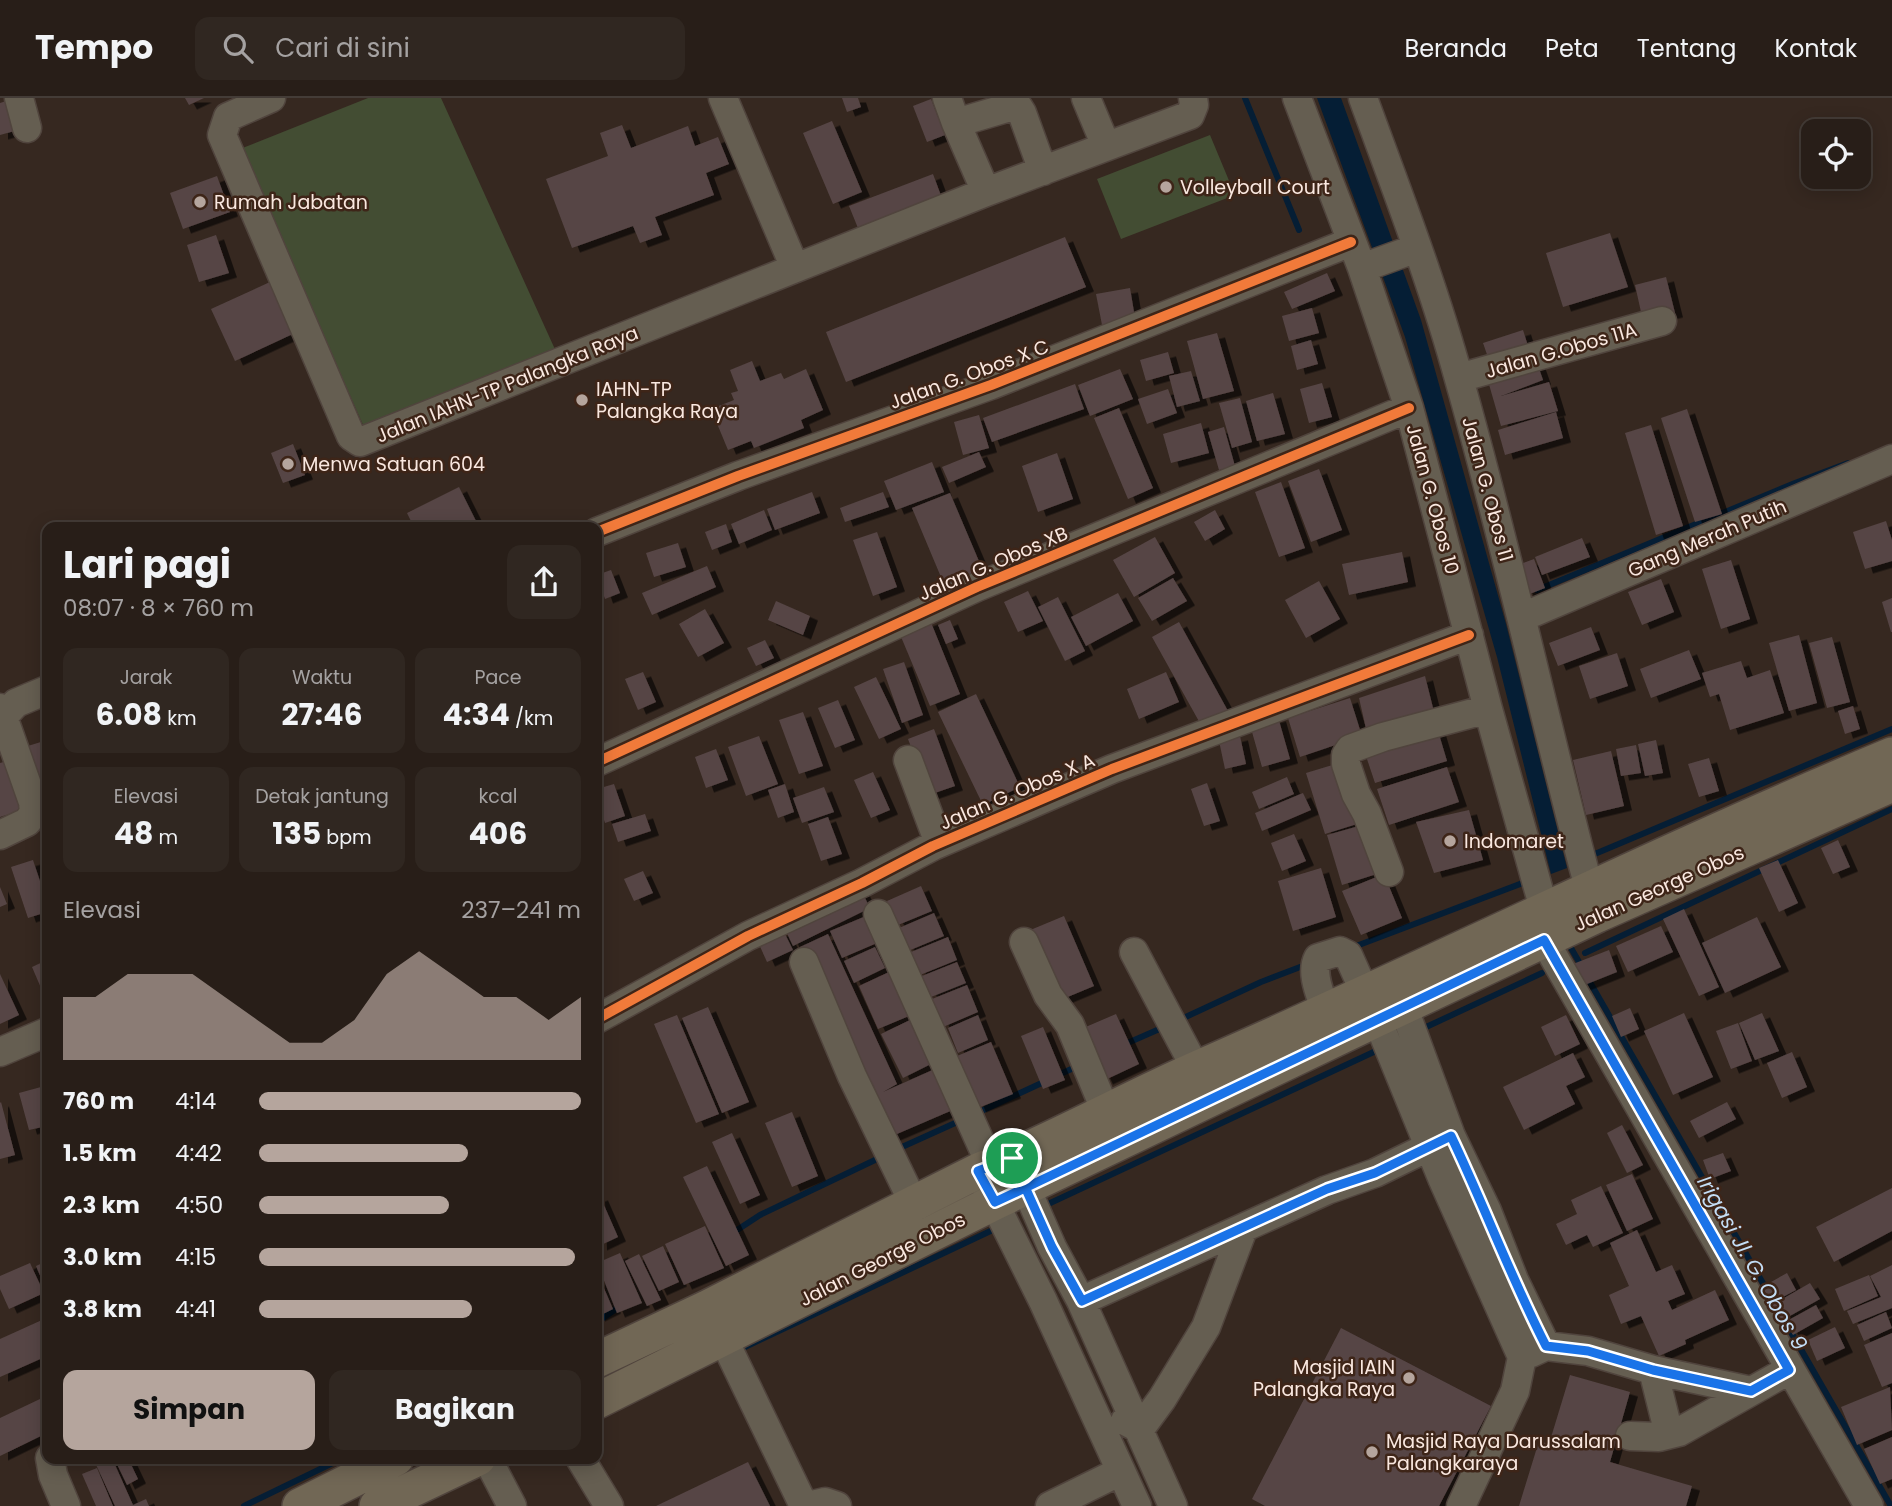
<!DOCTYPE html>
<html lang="id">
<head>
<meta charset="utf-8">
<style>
  :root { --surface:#281e18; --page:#302721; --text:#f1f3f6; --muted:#a5a2a2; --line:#443c37; --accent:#b5a59d }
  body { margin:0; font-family:Poppins,sans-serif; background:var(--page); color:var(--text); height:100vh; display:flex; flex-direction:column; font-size:26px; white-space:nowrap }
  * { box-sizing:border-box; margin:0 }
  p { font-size:23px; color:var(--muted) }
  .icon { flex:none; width:38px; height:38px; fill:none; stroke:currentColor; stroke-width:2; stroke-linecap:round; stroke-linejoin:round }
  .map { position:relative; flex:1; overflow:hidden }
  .details { position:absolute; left:42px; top:424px; width:560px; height:942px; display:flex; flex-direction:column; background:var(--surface); border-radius:14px; box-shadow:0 4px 18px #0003,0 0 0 2px var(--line) }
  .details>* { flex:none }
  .tools { position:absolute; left:1801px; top:21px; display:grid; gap:14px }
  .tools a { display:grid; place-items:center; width:70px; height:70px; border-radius:14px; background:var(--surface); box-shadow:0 4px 18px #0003,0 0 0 2px var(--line); font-size:35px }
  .pin { position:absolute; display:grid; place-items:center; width:60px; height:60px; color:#fff; margin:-30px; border:4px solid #fff; border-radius:50%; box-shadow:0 2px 7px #0007 }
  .round { display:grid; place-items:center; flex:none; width:74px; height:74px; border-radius:14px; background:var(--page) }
  .summary { display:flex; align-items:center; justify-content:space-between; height:119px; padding:0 21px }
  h1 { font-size:38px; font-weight:700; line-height:52px }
  .stats { display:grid; grid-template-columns:repeat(3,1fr); gap:10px; height:119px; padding:7px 21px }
  .stats div { display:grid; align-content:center; border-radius:14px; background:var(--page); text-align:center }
  .stats b { font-size:30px; font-weight:700 }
  .stats small { font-size:19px; font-weight:400 }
  .stats p { font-size:19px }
  .chart { height:196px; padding:14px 21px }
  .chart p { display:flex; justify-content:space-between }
  .chart svg { width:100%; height:126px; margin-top:7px; fill:var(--accent); opacity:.7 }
  .action { display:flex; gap:14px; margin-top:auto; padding:14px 21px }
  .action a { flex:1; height:80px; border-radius:14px; background:var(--accent); color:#111; font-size:28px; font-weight:700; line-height:80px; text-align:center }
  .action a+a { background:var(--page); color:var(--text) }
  ul { padding:0 21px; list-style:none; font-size:23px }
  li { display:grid; grid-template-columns:112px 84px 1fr; align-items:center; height:52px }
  li i { height:18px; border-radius:9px; background:var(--accent) }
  header { display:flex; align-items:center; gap:42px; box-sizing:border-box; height:98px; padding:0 35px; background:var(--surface); border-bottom:2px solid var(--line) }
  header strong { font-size:33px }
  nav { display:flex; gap:38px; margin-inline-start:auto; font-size:24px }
  .search { width:490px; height:63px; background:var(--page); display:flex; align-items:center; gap:18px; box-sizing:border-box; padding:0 24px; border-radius:14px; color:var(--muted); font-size:26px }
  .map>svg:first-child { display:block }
  .green { fill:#434d33 }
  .water { fill:#051e35 }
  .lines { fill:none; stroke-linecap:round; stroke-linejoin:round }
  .stream { stroke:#051e35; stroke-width:6 }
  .building { fill:#564545; filter:url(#shadow) }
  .minor-casing { stroke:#50443d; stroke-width:31 }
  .major-casing { stroke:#50443d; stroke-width:38 }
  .minor { stroke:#655e51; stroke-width:28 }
  .major { stroke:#716755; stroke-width:35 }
  .cycleway-casing { stroke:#3e2518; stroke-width:15 }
  .cycleway { stroke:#f17a3a; stroke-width:10 }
  .route-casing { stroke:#fff; stroke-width:14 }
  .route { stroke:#1a73e8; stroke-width:9 }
  .poi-dot { fill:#b5a59d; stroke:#3e2518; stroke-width:2.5 }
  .labels { text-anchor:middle; stroke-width:5; stroke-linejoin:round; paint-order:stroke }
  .poi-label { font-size:19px; fill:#fae8e0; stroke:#3e2518; text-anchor:start }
  .street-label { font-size:19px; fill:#fae8e0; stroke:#3e2518 }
  .water-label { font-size:21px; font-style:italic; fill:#c3ddf5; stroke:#3e2518 }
</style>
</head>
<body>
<header>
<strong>Tempo</strong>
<div class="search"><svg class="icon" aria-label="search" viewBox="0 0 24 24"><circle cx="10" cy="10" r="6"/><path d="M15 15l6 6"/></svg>Cari di sini</div>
<nav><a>Beranda</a><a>Peta</a><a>Tentang</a><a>Kontak</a></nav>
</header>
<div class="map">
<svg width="1892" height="1408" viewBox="0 0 1892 1408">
  <defs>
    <filter id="shadow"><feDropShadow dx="8" dy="4.5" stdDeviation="0" flood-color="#0009"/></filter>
  </defs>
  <rect width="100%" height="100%" fill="#362820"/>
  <!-- green -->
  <path class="green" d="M368 0H441L563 269 372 347 240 51Z
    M1210 37 1235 97 1121 141 1097 81Z"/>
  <!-- water -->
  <path class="water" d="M1317 0H1341L1421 222 1506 526 1567 770 1551 776 1497 559 1405 239Z"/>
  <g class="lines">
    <!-- stream -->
    <path class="stream" d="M1245 0 1299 132
      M1537 492 1795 385 1848 365
      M1590 758 1892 631
      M1351 850 1528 783
      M1571 850 1582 869
      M1585 855 1892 711
      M1587 879 1891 1408
      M1177 923 1261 884 1308 866
      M1424 930 1542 875
      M1123 947 1164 929
      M1056 978 1078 968
      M977 1015 1046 983
      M902 1049 964 1021
      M1046 1107 1378 952
      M731 1136 760 1117 875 1062
      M597 1224 622 1207
      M745 1249 999 1129
      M244 1408 343 1360"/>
  </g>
  <!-- building -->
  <path class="building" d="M185 0H204L189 7Z
    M842 0H858L861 9 847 14Z
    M931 1 945 37 927 44 913 8Z
    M9 2 18 32 0 37V5Z
    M832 23 862 94 833 106 803 35Z
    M622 27 631 50 688 28 695 48 718 39 729 66 706 75 714 97 655 119 662 137 640 145 633 128 572 150 546 81 608 58 600 35Z
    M933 76 943 103 860 135 849 108Z
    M217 78 230 114 183 131 170 95Z
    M1610 135 1628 189 1563 209 1546 155Z
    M216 137 229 175 199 184 187 147Z
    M1065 139 1086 189 846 284 826 234Z
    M1327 175 1335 193 1292 211 1284 194Z
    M1666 179 1675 215 1643 223 1635 187Z
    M270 184 295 235 235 263 211 211Z
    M1130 190 1136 226 1103 232 1096 196Z
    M1312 210 1319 235 1289 243 1282 218Z
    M1523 232 1529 251 1490 265 1483 245Z
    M1217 235 1234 293 1203 301 1187 243Z
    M1311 242 1318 266 1297 272 1291 248Z
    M1168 254 1174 275 1146 283 1140 262Z
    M1535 259 1543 282 1501 298 1549 284 1558 313 1501 328 1486 276Z
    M752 263 760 283 781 275 784 281 806 271 823 312 801 322 804 330 754 350 751 343 728 352 711 311 734 302 731 295 738 293 730 272Z
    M1120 271 1133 301 1090 318 1078 287Z
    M1191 273 1200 303 1177 309 1169 278Z
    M1322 285 1332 319 1309 325 1300 291Z
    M1075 286 1084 311 992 344 983 320Z
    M1168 291 1177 315 1147 326 1138 301Z
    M1273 295 1285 336 1257 343 1246 303Z
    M1240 300 1252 344 1232 350 1219 305Z
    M1119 310 1153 390 1128 401 1094 320Z
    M1687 311 1722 416 1695 424 1661 320Z
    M1556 314 1563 340 1505 357 1498 332Z
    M979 317 989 350 963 357 954 324Z
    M1201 325 1209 355 1171 365 1163 336Z
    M1651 327 1683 428 1656 437 1625 335Z
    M1224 329 1235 368 1219 372 1208 334Z
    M293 346 305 377 283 385 271 355Z
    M979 354 986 369 949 385 942 369Z
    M1057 355 1073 401 1038 414 1022 368Z
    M932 364 944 394 896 412 884 383Z
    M1319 371 1342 432 1311 444 1288 383Z
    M1281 384 1305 450 1279 459 1255 394Z
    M459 389 478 427 473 429H414L407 415Z
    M812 394 820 415 775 432 767 411Z
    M883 394 889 409 845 424 840 410Z
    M950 395 984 475 946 491 912 410Z
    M764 412 772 432 739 446 731 426Z
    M1215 412 1225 431 1205 443 1194 424Z
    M1886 423 1892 442V463L1865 471 1853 434Z
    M726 426 732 444 712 452 705 434Z
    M877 434 897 489 873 498 853 442Z
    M1155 439 1175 475 1134 499 1113 462Z
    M1582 440 1590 459 1542 477 1535 459Z
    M678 445 686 469 654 479 646 455Z
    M1402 454 1408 484 1349 497 1342 466Z
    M1534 461 1545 490 1527 497 1515 468Z
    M1731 462 1750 521 1721 531 1702 471Z
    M707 468 716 489 652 517 642 495Z
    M611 472 620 495 605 501 597 477Z
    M1173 480 1187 503 1152 523 1138 500Z
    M1661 481 1674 514 1642 527 1628 494Z
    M1319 483 1340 521 1306 540 1285 502Z
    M1028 493 1043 523 1018 534 1004 504Z
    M1118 495 1133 523 1086 548 1071 519Z
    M1058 499 1085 553 1065 563 1038 509Z
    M1892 500V534H1891L1882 504Z
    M776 503 810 518 803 537 768 522Z
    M705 511 724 545 698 559 679 526Z
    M930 522 960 596 930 608 899 534Z
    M950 522 958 541 946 546 938 527Z
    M1179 524 1228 613 1201 627 1152 539Z
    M1591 529 1600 552 1558 568 1549 545Z
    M1799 537 1817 605 1789 613 1769 545Z
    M1832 539 1850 604 1827 610 1809 545Z
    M765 542 774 560 756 568 747 550Z
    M1689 552 1701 581 1651 600 1640 571Z
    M1617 555 1628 588 1590 601 1579 568Z
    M1741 563 1747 580 1770 572 1784 615 1730 632 1719 596 1710 599 1702 575Z
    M904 564 923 617 902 625 883 571Z
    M643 574 656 604 638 612 625 581Z
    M1166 574 1179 604 1139 621 1127 591Z
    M1425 578 1434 614 1367 635 1359 600Z
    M876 579 901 631 879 641 854 589Z
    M976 596 1020 689 983 707 938 614Z
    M1350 600 1362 638 1300 659 1288 620Z
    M838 602 855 642 835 650 818 610Z
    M1853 608 1860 631 1845 636 1838 613Z
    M803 614 823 668 799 676 779 622Z
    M1278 619 1290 661 1262 669 1250 627Z
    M934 631 955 688 929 697 908 641Z
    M1438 633 1447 663 1375 685 1365 655Z
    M759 638 778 686 746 698 728 649Z
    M1240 638 1246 666 1225 671 1219 643Z
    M47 642V680L39 683 28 648Z
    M1656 642 1663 675 1645 678 1638 646Z
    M1636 647 1641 675 1621 678 1616 651Z
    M716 651 728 682 706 690 695 659Z
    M1611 653 1624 708 1586 717 1573 662Z
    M1709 660 1719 693 1699 699 1688 666Z
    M7 663 22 712 0 719V665Z
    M1339 665 1357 726 1325 736 1306 675Z
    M1447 669 1459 704 1389 727 1377 691Z
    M873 674 890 712 871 720 854 682Z
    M1287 679 1294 696 1259 711 1252 694Z
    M1207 685 1220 723 1204 728 1191 691Z
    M614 686 625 718 605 725 597 700V691Z
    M785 686 794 714 778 720 768 692Z
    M824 689 834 714 802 725 793 700Z
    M1303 695 1311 712 1262 733 1255 715Z
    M1469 712 1483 762 1434 775 1416 724Z
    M645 716 651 733 618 744 612 726Z
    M828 719 842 756 821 763 808 726Z
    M1366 726 1380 775 1342 787 1327 737Z
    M1294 736 1306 763 1282 773 1271 745Z
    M1838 742 1850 769 1833 776 1821 750Z
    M33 762 47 804V814L28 820 11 769Z
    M1778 762 1798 805 1779 814 1759 770Z
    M1321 770 1336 819 1293 833 1278 783Z
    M643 773 653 795 634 803 624 781Z
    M1384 776 1402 820 1361 837 1342 793Z
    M921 788 932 813 898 827 887 803Z
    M0 789 7 806 0 809Z
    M861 792 870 810 793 848 784 829Z
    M1684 811 1719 889 1699 898 1663 821Z
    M934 815 944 838 908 853 899 830Z
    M866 818 877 845 842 860 830 833Z
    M1064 818 1094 888 1058 903 1028 833Z
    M1757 819 1781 869 1725 895 1702 845Z
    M1661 828 1673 854 1628 874 1616 848Z
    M783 832 793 852 767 864 758 844Z
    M828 836 897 986 883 994 937 970 955 1011 890 1039 800 849Z
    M948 839 957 862 920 877 911 854Z
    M875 849 885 870 854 885 844 863Z
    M1609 852 1617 874 1582 888 1573 866Z
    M47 862V904L32 869Z
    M957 864 966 885 931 899 922 878Z
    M889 874 909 918 878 931 859 888Z
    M0 876 19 917 0 926Z
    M967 887 978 914 943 929 932 901Z
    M708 909 749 1004 722 1015 682 920Z
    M1630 910 1639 931 1621 939 1612 918Z
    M1684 915 1713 979 1673 997 1644 933Z
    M1762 915 1779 953 1755 962 1739 925Z
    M1116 916 1139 966 1105 982 1081 931Z
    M677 917 719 1016 696 1025 654 926Z
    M978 917 988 942 958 955 948 930Z
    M1566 917 1580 946 1555 958 1541 929Z
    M910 922 931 966 903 980 881 936Z
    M1738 925 1752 963 1731 971 1716 933Z
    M1043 929 1065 982 1043 991 1021 938Z
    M991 944 1013 996 978 1010 957 958Z
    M1792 954 1807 989 1782 1000 1767 965Z
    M1573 955 1585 979 1566 988 1575 1006 1524 1032 1503 989Z
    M41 989 47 1015V1028L29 1032 19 995Z
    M1 1004 15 1057 0 1061V1005Z
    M1727 1004 1736 1021 1699 1040 1690 1023Z
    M792 1014 818 1078 792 1089 765 1025Z
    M1622 1027 1643 1067 1627 1075 1607 1035Z
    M732 1035 760 1097 740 1106 712 1044Z
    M1723 1055 1731 1073 1710 1081 1703 1062Z
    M707 1068 749 1157 726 1168 683 1079Z
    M1632 1076 1653 1121 1627 1133 1606 1087Z
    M1601 1088 1623 1135 1593 1149 1587 1137 1566 1147 1556 1126 1577 1116 1571 1102Z
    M1892 1090V1133L1834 1164 1816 1129Z
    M600 1098 618 1139 599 1148 597 1099Z
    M705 1128 724 1170 684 1187 665 1146Z
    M1637 1132 1656 1174 1672 1167 1685 1196 1668 1203 1672 1212 1715 1192 1729 1222 1685 1242 1686 1246 1659 1258 1641 1218 1621 1226 1609 1197 1629 1188 1610 1145Z
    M663 1148 679 1184 659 1193 642 1158Z
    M620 1155 642 1205 617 1215 597 1165Z
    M639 1156 661 1202 647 1208 625 1163Z
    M47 1163V1194L36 1168Z
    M30 1165 44 1195 9 1211 0 1191V1178Z
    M1892 1167V1210L1853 1226 1847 1213 1881 1199 1870 1178Z
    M597 1174 613 1211 597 1219Z
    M1787 1175 1796 1192 1770 1206 1762 1189Z
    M1869 1177 1878 1198 1844 1213 1835 1191Z
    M1810 1185 1820 1201 1781 1223 1772 1207Z
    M1816 1207 1823 1220 1793 1237 1785 1224Z
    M1886 1214 1892 1230 1864 1243 1857 1227Z
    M42 1222 47 1233V1258L0 1279V1241Z
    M1835 1229 1845 1250 1817 1263 1808 1242Z
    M1341 1230 1491 1308 1439 1408H1265L1252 1401Z
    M1892 1235V1285L1882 1289 1864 1247Z
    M1570 1277 1630 1294 1610 1364 1692 1388 1686 1408H1519L1539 1343 1549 1346Z
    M1890 1289 1892 1332 1857 1347 1841 1309Z
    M40 1301 47 1316V1335L0 1358V1320Z
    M1892 1339V1381L1880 1386 1864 1351Z
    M93 1360H112L133 1407 146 1401 149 1408H115Z
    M114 1360H128L138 1381 127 1387Z
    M748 1364 770 1408H656Z
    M97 1370 113 1408H96L82 1376Z"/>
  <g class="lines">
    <!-- minor casing -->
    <g class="minor-casing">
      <path id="minor" d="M19 0 27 30
        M271 0 228 19 222 37 351 338 360 344 986 94 1190 17 1194 7 1193 0
        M723 0 795 170
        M947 0 956 25 1017 7 1022 15 1043 73
        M1086 0 1106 48
        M1297 0 1362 170 1409 310 1488 611 1544 811
        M1363 0C1397 93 1433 186 1459 281 1507 449 1544 621 1589 790
        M956 25 986 94
        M1362 170 1417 150
        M1459 280 1662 223
        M597 434 738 378 991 287 1351 144
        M1523 519 1892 361
        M0 610 33 704 34 715 27 724 0 737
        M3 619 16 605 47 592
        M908 662 939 745
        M597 664 977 489 1409 310
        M1389 774 1367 716 1356 696 1346 666V657L1350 651 1383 639 1488 611
        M878 816 991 1068
        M1544 842 1869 1408
        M1024 844 1048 897 1070 927 1106 1014
        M1134 854 1196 971
        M804 864 852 978 914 1106
        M1403 908 1451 1038 1487 1113 1514 1182 1546 1248
        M1326 914C1321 898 1310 875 1318 860L1340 853 1348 857 1365 895
        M597 921 748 838 862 785 933 748 1112 671 1469 537
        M1377 921 1442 1080 1522 1259 1515 1293 1461 1408
        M0 954 47 934
        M1018 1072 1052 1149 1081 1203 1173 1408
        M986 1088 1043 1203 1137 1408
        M1081 1203 1327 1092 1375 1075 1451 1038
        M723 1240 804 1408
        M1531 1255 1546 1248 1588 1253 1653 1272 1751 1293
        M1653 1272 1669 1336
        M1125 1323 1140 1331 1162 1301 1206 1229 1243 1131
        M1630 1338 1659 1339 1679 1334 1789 1272
        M50 1360 53 1377 66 1408
        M487 1360 512 1408
        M580 1360 609 1408
        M808 1408 825 1404 837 1408
        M1050 1408 1121 1373"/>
    </g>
    <!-- major casing -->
    <g class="major-casing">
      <path id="major" d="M597 1262 707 1210 978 1073C1055 1042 1127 1001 1203 968 1434 867 1659 754 1892 657
        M597 1303 995 1104 1377 921 1597 817 1892 686
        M300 1408 396 1360
        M377 1408 478 1360"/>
    </g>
    <!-- minor -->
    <use href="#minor" class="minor"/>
    <!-- major -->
    <use href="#major" class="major"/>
    <!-- cycleway casing -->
    <g class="cycleway-casing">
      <path id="cycleway" d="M597 434 738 378 991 287 1351 144
        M597 664 977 489 1409 310
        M597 921 748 838 862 785 933 748 1112 671 1469 537"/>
    </g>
    <!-- cycleway -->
    <use href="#cycleway" class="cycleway"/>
  </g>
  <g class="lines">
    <!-- route casing -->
    <g class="route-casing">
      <path id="route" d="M1012 1060 1052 1149 1082 1203 1327 1091 1375 1075 1451 1038C1484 1107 1511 1180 1546 1248L1588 1253 1653 1272 1751 1293 1789 1272 1544 842 1027 1089 995 1104 978 1073 1012 1060"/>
    </g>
    <!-- route -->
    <use href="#route" class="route"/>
  </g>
  <!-- markers -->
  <g class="poi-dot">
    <circle cx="1166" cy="89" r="7"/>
    <circle cx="200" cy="104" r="7"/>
    <circle cx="582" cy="302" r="7"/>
    <circle cx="288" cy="366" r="7"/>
    <circle cx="1450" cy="743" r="7"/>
    <circle cx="1409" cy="1280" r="7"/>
    <circle cx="1372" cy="1354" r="7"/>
  </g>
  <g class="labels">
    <!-- poi labels -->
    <g class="poi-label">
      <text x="1180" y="96">Volleyball Court</text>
      <text x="214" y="111">Rumah Jabatan</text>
      <text x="596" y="298">IAHN-TP<tspan x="596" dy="22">Palangka Raya</tspan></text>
      <text x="302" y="373">Menwa Satuan 604</text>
      <text x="1464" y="750">Indomaret</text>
      <text x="1395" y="1276" text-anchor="end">Masjid IAIN<tspan x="1395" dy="22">Palangka Raya</tspan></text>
      <text x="1386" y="1350">Masjid Raya Darussalam<tspan x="1386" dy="22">Palangkaraya</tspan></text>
    </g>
    <!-- street labels -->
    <g class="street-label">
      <text transform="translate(1561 252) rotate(-16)" y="7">Jalan G.Obos 11A</text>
      <text transform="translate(969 276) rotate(-20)" y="7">Jalan G. Obos X C</text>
      <text transform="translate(507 286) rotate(-22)" y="7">Jalan IAHN-TP Palangka Raya</text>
      <text transform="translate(1488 391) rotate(75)" y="7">Jalan G. Obos 11</text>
      <text transform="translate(1433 401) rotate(75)" y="7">Jalan G. Obos 10</text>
      <text transform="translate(1707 440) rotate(-23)" y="7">Gang Merah Putih</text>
      <text transform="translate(993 465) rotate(-23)" y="7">Jalan G. Obos XB</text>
      <text transform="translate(1017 693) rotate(-23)" y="7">Jalan G. Obos X A</text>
      <text transform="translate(1659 790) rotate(-24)" y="7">Jalan George Obos</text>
      <text transform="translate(882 1161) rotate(-27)" y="7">Jalan George Obos</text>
    </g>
    <!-- water labels -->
    <g class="water-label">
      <text transform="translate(1752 1165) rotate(60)" y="7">Irigasi Jl. G. Obos 9</text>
    </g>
  </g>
</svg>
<div class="tools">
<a><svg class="icon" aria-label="locate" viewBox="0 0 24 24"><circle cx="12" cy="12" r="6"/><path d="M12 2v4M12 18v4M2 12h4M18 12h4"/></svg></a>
</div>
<div class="pin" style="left:1012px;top:1060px;background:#1e9e55"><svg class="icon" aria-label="arrive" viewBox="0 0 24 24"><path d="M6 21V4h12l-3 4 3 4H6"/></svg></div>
<section class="details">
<div class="summary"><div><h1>Lari pagi</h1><p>08:07 · 8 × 760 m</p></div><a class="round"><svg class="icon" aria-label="share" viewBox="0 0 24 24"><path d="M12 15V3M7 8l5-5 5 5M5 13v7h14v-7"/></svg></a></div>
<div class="stats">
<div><p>Jarak</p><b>6.08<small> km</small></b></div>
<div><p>Waktu</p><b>27:46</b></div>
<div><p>Pace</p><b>4:34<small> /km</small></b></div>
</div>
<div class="stats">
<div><p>Elevasi</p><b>48<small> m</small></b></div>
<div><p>Detak jantung</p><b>135<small> bpm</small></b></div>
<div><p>kcal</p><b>406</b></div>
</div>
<div class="chart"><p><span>Elevasi</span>237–241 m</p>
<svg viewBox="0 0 160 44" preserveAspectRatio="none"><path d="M0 44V22L10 22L20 14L30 14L40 14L50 22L60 30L70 38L80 38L90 30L100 14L110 6L120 14L130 22L140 22L150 30L160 22V44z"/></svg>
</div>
<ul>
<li><b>760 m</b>4:14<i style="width:100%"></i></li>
<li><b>1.5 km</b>4:42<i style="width:65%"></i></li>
<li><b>2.3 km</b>4:50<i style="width:59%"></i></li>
<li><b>3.0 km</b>4:15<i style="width:98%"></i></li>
<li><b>3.8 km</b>4:41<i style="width:66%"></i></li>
</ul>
<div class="action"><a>Simpan</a><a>Bagikan</a></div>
</section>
</div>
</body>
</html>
